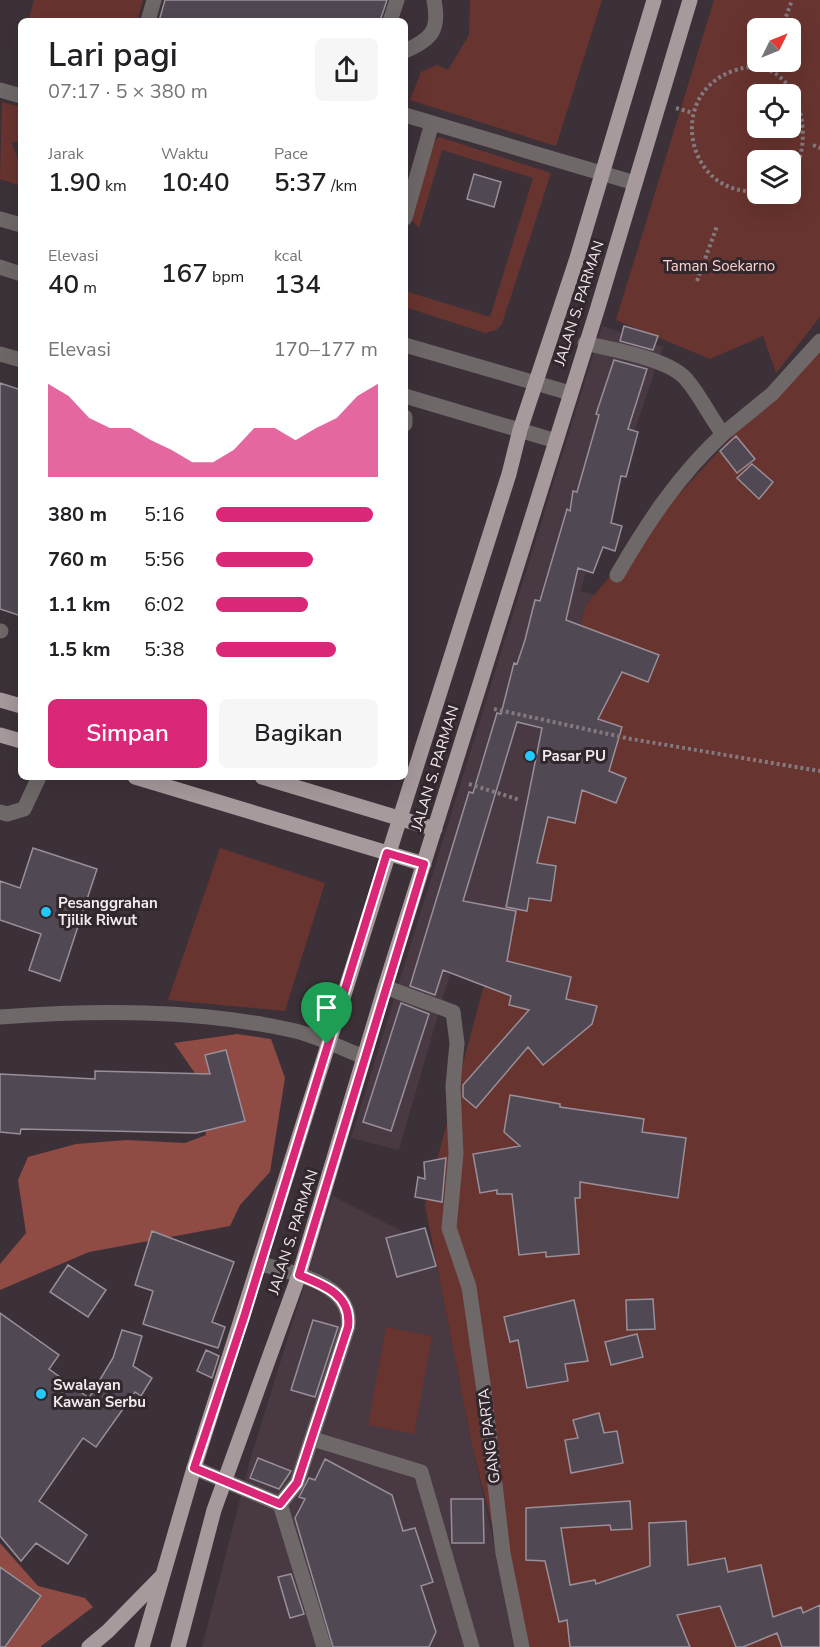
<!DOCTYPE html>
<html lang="id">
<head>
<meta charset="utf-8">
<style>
  :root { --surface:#fff; --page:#f6f6f6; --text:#202124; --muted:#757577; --accent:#db2777 }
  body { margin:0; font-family:"Nunito Sans",sans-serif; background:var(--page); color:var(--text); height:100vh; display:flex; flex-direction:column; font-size:22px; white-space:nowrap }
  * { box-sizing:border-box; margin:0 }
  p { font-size:20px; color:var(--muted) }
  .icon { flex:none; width:33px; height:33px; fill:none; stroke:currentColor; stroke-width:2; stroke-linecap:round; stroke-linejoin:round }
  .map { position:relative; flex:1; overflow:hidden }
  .details { position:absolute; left:18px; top:18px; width:390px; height:762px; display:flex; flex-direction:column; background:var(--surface); border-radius:9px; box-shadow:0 6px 24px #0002 }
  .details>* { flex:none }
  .needle { width:39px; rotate:47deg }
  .tools { position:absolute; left:747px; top:18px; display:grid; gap:12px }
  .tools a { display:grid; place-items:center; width:54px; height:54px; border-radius:9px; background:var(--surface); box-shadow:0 6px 24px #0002; font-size:30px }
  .pin { position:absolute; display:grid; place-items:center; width:51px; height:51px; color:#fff; margin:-62px -26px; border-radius:50% 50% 50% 0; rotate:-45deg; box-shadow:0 0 6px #0007 }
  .pin .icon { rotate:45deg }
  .round { display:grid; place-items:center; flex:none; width:63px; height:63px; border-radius:9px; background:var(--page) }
  .headline { display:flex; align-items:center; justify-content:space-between; height:102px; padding:0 30px }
  h1 { font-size:33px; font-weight:600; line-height:45px }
  .stats { display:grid; grid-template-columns:repeat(3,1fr); gap:9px; height:102px; padding:6px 30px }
  .stats div { display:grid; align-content:center }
  .stats b { font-size:26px; font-weight:600 }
  .stats small { font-size:16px; font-weight:400 }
  .stats p { font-size:16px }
  .chart { height:168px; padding:12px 30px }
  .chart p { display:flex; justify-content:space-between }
  .chart svg { width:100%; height:108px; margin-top:6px; fill:var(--accent); opacity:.7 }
  .button { display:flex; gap:12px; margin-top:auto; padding:12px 30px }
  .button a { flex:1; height:69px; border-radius:9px; background:var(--accent); color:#fff; font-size:24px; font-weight:600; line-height:69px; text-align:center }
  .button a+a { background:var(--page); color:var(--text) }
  ul { padding:0 30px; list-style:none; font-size:20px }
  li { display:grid; grid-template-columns:96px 72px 1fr; align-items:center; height:45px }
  li i { height:15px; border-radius:8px; background:var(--accent) }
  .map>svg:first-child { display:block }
  .built { fill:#493943 }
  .green { fill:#68342f; fill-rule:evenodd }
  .forest { fill:#904b44 }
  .building { fill:#504852; stroke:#988f9a; stroke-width:1.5 }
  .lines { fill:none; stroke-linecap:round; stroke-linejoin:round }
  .path { stroke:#83797f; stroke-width:4; stroke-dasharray:3 3; stroke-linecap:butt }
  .minor { stroke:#6f6869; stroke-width:15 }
  .major { stroke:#a79a9c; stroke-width:15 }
  .route-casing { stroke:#fff; stroke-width:12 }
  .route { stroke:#db2777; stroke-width:8 }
  .poi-dot { fill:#21c9fd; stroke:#32272d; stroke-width:2 }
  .labels { text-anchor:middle; stroke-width:6; stroke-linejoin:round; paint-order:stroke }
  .park-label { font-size:15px; fill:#fed2cc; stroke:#32272d }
  .street-label { font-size:15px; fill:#f1eaee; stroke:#32272d }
  .poi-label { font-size:15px; font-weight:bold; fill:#f1eaee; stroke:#32272d; text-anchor:start }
</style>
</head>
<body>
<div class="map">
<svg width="820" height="1647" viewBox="0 0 820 1647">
  <rect width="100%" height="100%" fill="#3c3138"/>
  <!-- built -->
  <path class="built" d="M602 326 663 347 580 591 631 605 546 932 469 908 399 1150 351 1138Z
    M332 1196 433 1247 472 1445 517 1647H202L250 1460Z"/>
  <!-- green -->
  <path class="green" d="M34 0H143L137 21H28Z
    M470 0H602L556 146 410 100 421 72 437 65 448 70 469 35Z
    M714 0H820V317L776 373 763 336 710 359 616 320ZM758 28H790V62H758ZM758 94H790V128H758ZM758 160H790V194H758Z
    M2 102 21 107V140L12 143 21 168V186L0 179Z
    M439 137 551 173 502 324 496 330 485 333 405 307V291L490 317 533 178 442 150 419 228 411 219 434 141Z
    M820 341V1647H522L472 1445 425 1205 586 605 671 503Z
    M220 848 325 883 285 1011 168 1000Z
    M386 1327 432 1336 414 1434 368 1425Z"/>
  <!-- forest -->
  <path class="forest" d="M237 1034 271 1039 285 1078 270 1172 240 1205 230 1226 89 1252 0 1290V1264L26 1233 18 1180 28 1157 76 1144 127 1140 185 1143 206 1135 201 1082 174 1043Z
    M0 1543 38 1586 85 1598 93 1607 40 1647H0Z"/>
  <!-- building -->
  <path class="building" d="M165 0H387L380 21H159Z
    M474 174 501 182 494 207 467 199Z
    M624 326 658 336 653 350 620 341Z
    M614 360 647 369 628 429 638 432 626 477 621 476 611 523 622 526 615 551 603 547 593 573 578 568 566 620 659 655 648 682 622 672 598 719 622 727 609 771 626 778 616 803 582 790 575 823 548 817 537 863 556 866 551 901 529 898 527 911 506 907 542 728 517 722 463 901 516 911 507 961 571 977 566 999 597 1006 592 1024 543 1065 528 1047 476 1108 463 1097V1085L529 1010 509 1005 511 996 443 970 435 995 410 986 469 792 473 793 497 713 501 714 514 663 517 664 525 640 535 600 540 601 567 509 570 511 573 491 577 492 599 415 596 414Z
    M0 383 21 390V616L0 609Z
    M736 436 755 459 737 473 720 451Z
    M752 464 773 482 759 499 737 478Z
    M33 848 97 869 60 981 29 970 41 934 0 920V881L20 888Z
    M401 1003 429 1014 391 1131 363 1122Z
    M226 1050 245 1121 196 1133 21 1129 20 1134 0 1132V1074L95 1079V1071L210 1074 205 1055Z
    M510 1095 560 1104V1107L644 1119 642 1132 686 1138 678 1198 580 1182V1198H575L579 1254 546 1257V1252L519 1255 512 1194H497V1190L480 1193 473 1154 520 1146 504 1132Z
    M446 1158 442 1202 415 1197 418 1177 425 1179 424 1162Z
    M425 1228 436 1266 397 1277 386 1238Z
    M152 1231 234 1262 212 1322 225 1327 218 1348 143 1324 153 1291 135 1285Z
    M68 1265 106 1290 88 1317 50 1292Z
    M653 1299 655 1329 627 1330 626 1300Z
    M574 1300 588 1361 565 1364 568 1381 527 1388 518 1340 510 1342 504 1317Z
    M0 1313 59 1355 49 1369 89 1398 113 1358 122 1330 142 1336 133 1366 152 1378 141 1396 135 1392 96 1447 83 1438 39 1501 87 1535 68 1564 36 1543 21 1561 0 1536Z
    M313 1320 338 1327 315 1397 291 1390Z
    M637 1334 643 1357 611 1365 605 1342Z
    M206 1350 219 1356 212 1378 197 1371Z
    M599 1413 604 1433 617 1431 623 1463 571 1473 565 1440 578 1438 573 1420Z
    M258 1458 291 1471 279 1489 250 1478Z
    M325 1459 392 1495 403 1531 415 1528 433 1582 421 1586 436 1632 429 1647H333L295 1518 305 1499 299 1497 309 1478 315 1480Z
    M451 1499H483L484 1543H452Z
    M630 1501 632 1529 611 1530 610 1525 561 1528 570 1585 595 1580 596 1584 650 1566 649 1523 686 1521 688 1565 725 1558 728 1572 761 1565 773 1617 801 1607 803 1613 820 1605V1647H782L777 1633 743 1647H736L720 1606 677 1615 690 1647H570L567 1620 559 1622 545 1561 526 1560V1508Z
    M0 1567 41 1596 5 1647H0Z
    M291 1574 304 1614 290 1618 278 1577Z"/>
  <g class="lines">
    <!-- path -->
    <path class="path" d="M782 28 792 0
      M676 108 693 113
      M813 145 820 148
      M758 191C687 197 665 95 733 71 796 47 820 138 790 178
      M697 281 717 226
      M494 709 631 739 820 771
      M469 784 520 800"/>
    <!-- minor -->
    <path class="minor" d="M148 21 154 0
      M390 21 397 0
      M405 51C432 39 440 30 434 0
      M0 90 21 96
      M405 115 635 183
      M405 218 432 123
      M0 219 21 225
      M0 267 21 274
      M585 343C612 350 668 358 686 379 700 395 710 417 723 434L772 394 820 341
      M405 345 570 393
      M0 354 21 360
      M405 396 556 441
      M405 417V424
      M617 575C647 523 678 476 723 434
      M0 631H1
      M0 812 7 814 24 809 39 777
      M385 987 453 1012 457 1043 453 1086 456 1154 449 1228 469 1287 485 1398 503 1553 522 1647
      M0 1017C96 1010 196 1009 291 1030 316 1035 340 1048 364 1057
      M261 1264C292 1273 354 1283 348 1327L297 1483 280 1504
      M313 1439 421 1472 472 1647
      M194 1468 280 1504 324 1647"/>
    <!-- major -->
    <path class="major" d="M0 700 21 706
      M0 735 21 741
      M135 777 424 864
      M262 777 435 829
      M89 1647 108 1631 162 1576
      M142 1647 194 1468 509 474 520 430 577 258 654 0
      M178 1647 214 1510 299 1275 385 987 598 307 690 0"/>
  </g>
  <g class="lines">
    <!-- route casing -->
    <g class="route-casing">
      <path id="route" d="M387 853 424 864 299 1275C324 1285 352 1295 348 1327L297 1483 280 1504 194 1468 244 1317Z"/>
    </g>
    <!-- route -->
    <use href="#route" class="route"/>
  </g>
  <!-- markers -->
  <g class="poi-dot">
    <circle cx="530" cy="756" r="6"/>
    <circle cx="46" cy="912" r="6"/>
    <circle cx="41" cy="1394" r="6"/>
  </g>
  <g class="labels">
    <!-- park labels -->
    <g class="park-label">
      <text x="719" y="271">Taman Soekarno</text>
    </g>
    <!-- street labels -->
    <g class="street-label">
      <text transform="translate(579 303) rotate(-72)" y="5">JALAN S. PARMAN</text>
      <text transform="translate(435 768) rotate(-73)" y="5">JALAN S. PARMAN</text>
      <text transform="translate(293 1232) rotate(-72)" y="5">JALAN S. PARMAN</text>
      <text transform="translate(489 1436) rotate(-97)" y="5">GANG PARTA</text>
    </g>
    <!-- poi labels -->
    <g class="poi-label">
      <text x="542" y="761">Pasar PU</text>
      <text x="58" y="908">Pesanggrahan<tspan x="58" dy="17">Tjilik Riwut</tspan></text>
      <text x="53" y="1390">Swalayan<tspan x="53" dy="17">Kawan Serbu</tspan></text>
    </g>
  </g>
</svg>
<div class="tools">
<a><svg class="needle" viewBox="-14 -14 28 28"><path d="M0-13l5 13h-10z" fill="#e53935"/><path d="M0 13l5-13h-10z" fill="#757577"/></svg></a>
<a><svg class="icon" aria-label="locate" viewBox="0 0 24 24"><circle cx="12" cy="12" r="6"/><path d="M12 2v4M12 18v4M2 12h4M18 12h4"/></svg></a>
<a><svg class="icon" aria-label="layers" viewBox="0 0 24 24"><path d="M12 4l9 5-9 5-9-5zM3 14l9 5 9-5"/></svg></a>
</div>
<div class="pin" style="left:327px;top:1044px;background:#1e9e55"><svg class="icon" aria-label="arrive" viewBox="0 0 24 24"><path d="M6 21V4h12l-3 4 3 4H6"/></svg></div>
<section class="details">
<div class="headline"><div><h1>Lari pagi</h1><p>07:17 · 5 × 380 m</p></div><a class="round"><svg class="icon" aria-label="share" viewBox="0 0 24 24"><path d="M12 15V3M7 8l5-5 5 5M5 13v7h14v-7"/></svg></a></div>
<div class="stats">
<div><p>Jarak</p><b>1.90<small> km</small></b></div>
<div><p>Waktu</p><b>10:40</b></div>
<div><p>Pace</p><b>5:37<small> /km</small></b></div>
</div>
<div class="stats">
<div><p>Elevasi</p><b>40<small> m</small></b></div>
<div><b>167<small> bpm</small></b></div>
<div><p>kcal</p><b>134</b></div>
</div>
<div class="chart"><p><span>Elevasi</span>170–177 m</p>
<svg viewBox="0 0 160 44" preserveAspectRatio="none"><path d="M0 44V6L10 11L20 20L30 24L40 24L50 29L60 33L70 38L80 38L90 33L100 24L110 24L120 29L130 24L140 20L150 11L160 6V44z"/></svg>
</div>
<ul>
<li><b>380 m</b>5:16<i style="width:97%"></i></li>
<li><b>760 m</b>5:56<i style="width:60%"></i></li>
<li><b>1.1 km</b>6:02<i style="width:57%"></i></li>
<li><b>1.5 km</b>5:38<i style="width:74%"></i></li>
</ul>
<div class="button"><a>Simpan</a><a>Bagikan</a></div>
</section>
</div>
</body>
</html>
